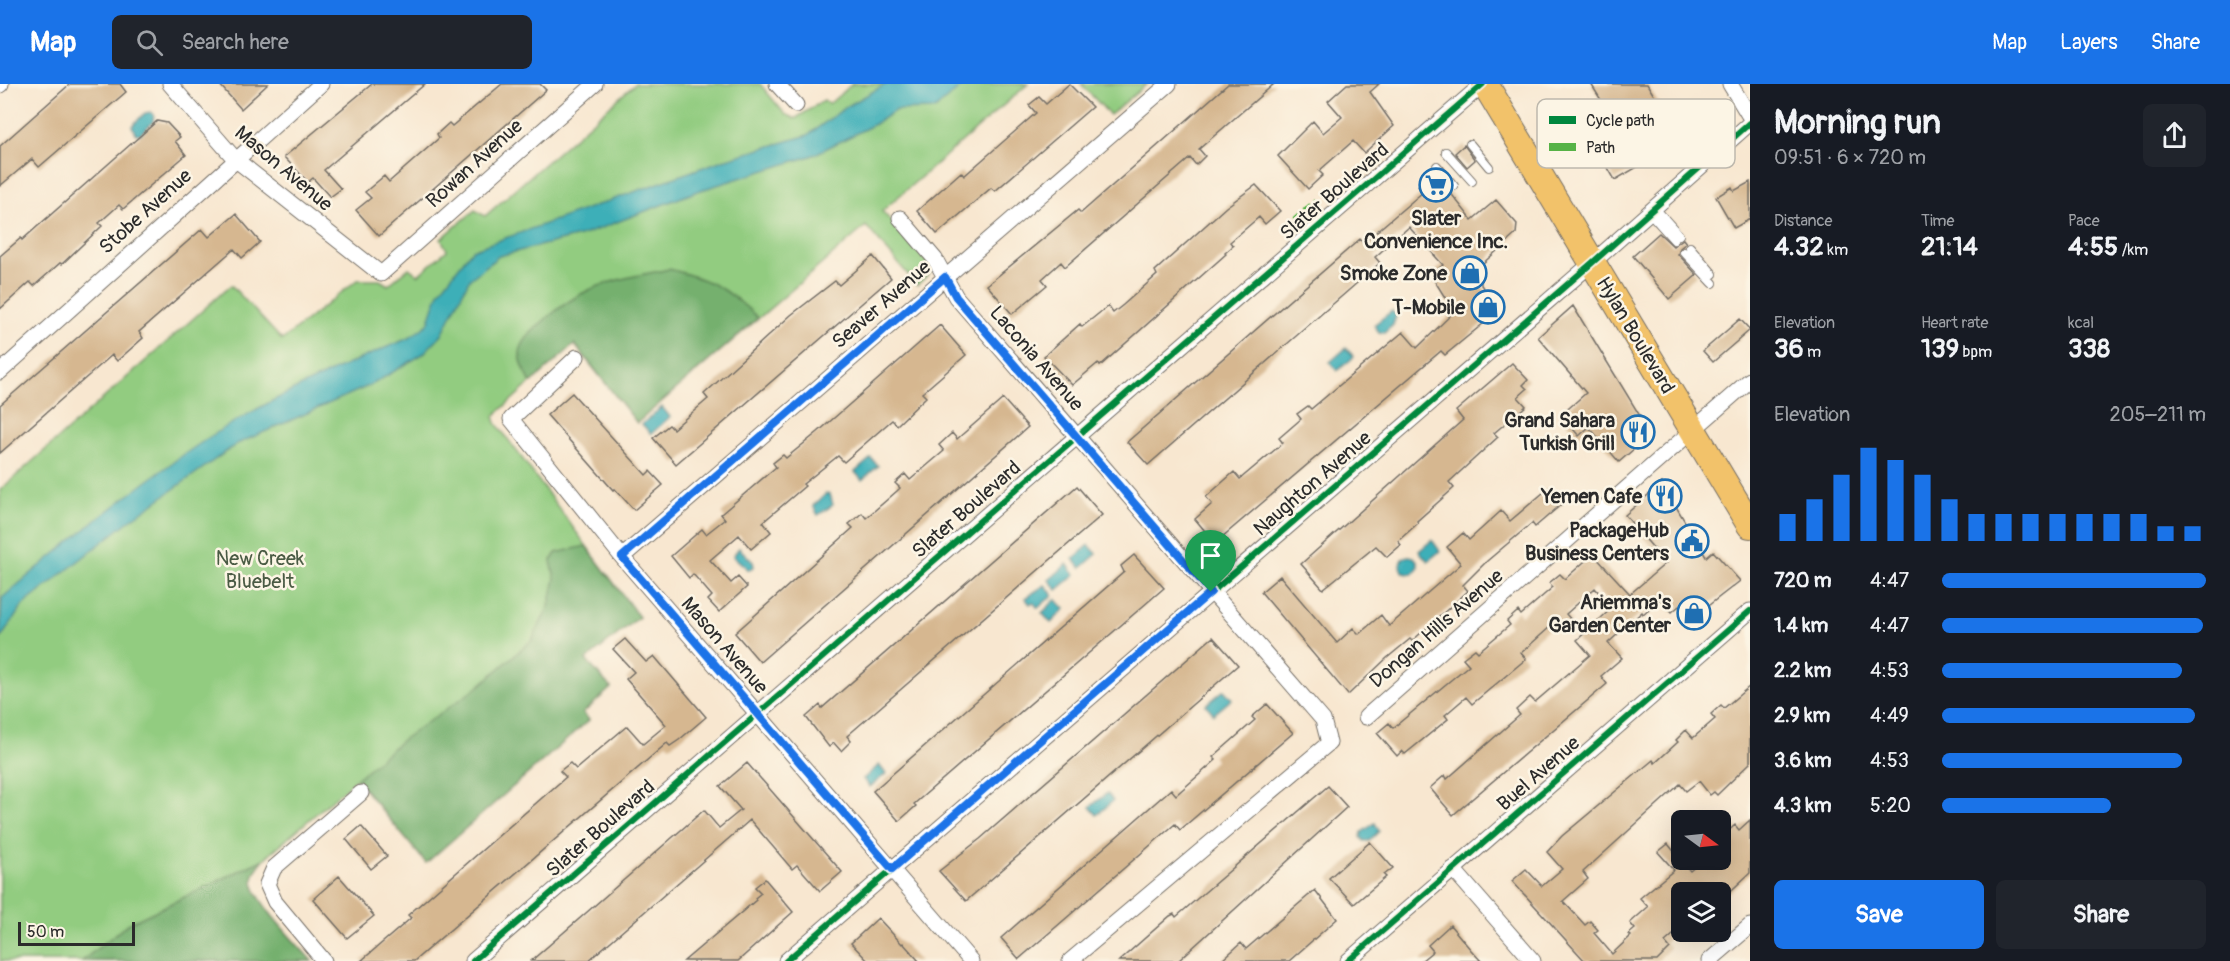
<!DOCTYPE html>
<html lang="en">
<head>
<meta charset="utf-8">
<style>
  :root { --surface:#171b24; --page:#20242c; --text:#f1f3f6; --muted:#9ea1a6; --accent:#1a73e8 }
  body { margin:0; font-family:Pangolin,sans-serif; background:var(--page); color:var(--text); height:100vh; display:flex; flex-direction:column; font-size:22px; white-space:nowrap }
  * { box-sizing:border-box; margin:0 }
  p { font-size:20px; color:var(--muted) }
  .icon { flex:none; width:33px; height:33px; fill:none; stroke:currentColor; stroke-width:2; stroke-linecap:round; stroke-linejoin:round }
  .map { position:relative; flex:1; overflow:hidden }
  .sheet { display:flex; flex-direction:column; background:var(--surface); width:480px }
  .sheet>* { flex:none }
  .needle { width:39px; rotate:105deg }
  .fabs { position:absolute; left:1671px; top:726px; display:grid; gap:12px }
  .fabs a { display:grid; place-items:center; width:60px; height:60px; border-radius:9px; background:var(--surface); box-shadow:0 6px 24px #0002; font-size:30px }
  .scale { position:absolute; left:18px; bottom:15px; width:117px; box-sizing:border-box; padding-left:6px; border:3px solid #2b2b2b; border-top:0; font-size:16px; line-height:21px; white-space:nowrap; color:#2b2b2b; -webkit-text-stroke:4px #fcf5e5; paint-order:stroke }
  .pin { position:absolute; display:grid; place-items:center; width:51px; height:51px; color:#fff; margin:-62px -26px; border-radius:50% 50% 50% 0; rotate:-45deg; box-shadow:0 0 6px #0007 }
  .pin .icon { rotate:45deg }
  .round { display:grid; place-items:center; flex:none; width:63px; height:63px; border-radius:9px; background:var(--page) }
  .summary { display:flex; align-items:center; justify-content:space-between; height:102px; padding:0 24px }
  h1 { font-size:33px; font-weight:700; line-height:45px }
  .metrics { display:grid; grid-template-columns:repeat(3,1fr); gap:9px; height:102px; padding:6px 24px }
  .metrics div { display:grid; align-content:center }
  .metrics b { font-size:26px; font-weight:700 }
  .metrics small { font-size:16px; font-weight:400 }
  .metrics p { font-size:16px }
  .chart { height:168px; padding:12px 24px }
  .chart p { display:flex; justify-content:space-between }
  .chart svg { width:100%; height:108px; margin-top:6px; stroke:var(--accent); stroke-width:6 }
  .cta { display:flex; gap:12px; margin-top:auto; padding:12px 24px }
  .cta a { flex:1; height:69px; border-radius:9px; background:var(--accent); color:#fff; font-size:24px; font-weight:700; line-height:69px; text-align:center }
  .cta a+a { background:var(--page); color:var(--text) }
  ul { padding:0 24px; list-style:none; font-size:20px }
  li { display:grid; grid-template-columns:96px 72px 1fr; align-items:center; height:45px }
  li i { height:15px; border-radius:8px; background:var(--accent) }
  header { display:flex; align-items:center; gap:36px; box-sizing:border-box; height:84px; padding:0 30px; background:var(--accent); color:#fff }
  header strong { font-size:28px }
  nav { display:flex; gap:33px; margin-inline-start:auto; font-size:21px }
  .search { width:420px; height:54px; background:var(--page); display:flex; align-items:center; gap:15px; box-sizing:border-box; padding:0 21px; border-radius:9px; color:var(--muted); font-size:22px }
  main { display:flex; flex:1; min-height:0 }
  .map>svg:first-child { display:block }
  .green { fill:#92cc80; stroke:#5e7c56; stroke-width:1.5 }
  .forest { fill:#75b06e; stroke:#506e4c; stroke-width:1.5 }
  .water { fill:#3eafb8; stroke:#346d72; stroke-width:1.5 }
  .building { fill:#d6b790 }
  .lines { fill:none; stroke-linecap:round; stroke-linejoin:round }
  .lane-casing { stroke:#736d65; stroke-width:10 }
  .street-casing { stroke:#736d65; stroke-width:17 }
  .primary-casing { stroke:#736d65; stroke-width:28 }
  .lane { stroke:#fff; stroke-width:8 }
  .street { stroke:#fff; stroke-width:15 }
  .primary { stroke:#f2c26a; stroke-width:26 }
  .quiet { stroke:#56b246; stroke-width:4.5; stroke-dasharray:9 4.5; stroke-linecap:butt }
  .cycleway-casing { stroke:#fcf5e5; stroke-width:10 }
  .cycleway { stroke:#00873e; stroke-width:6 }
  .route-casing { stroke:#fff; stroke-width:12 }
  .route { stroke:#1a73e8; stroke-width:8 }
  .labels { text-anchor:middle; stroke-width:5; stroke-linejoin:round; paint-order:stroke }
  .street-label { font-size:20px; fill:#2b2b2b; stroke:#fcf5e5 }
  .poi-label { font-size:20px; font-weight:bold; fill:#2b2b2b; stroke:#fcf5e5; text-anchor:end }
  .park-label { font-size:20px; fill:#4a5b44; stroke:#fcf5e5 }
  .key { fill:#fcf5e5; stroke:#bdb8ad; stroke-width:1.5 }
  .key-label { font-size:16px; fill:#2b2b2b }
</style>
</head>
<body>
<header>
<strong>Map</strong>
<div class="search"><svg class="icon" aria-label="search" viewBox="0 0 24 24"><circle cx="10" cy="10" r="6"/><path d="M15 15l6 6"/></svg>Search here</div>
<nav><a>Map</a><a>Layers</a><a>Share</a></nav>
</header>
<main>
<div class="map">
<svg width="1750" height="877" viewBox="0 0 1750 877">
  <rect width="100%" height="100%" fill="#fcf5e5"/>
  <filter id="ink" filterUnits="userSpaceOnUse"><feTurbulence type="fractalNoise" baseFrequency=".0167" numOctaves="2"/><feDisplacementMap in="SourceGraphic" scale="12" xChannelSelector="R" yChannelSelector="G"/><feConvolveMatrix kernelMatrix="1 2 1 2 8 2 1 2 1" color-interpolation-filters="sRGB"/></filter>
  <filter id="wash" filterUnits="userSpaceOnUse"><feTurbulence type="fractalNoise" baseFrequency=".008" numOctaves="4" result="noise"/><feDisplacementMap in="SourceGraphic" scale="24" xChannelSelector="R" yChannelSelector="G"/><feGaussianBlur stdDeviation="1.35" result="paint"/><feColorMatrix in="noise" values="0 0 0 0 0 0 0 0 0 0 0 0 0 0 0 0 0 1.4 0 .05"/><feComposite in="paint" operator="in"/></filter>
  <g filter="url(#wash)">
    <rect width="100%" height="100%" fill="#f8e7d0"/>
    <!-- green -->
    <path class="green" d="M635 0H760L785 30 795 35 824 16 829 20 852 0H1028L882 127 932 183V187L917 201 866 142 637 339 574 260 494 332 496 339 639 533 586 576 611 604 583 629 589 636 426 779 356 695 264 775C259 782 253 788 253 796 253 816 298 861 312 877H0V406L231 201 282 256 357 196H380L388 201 409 184 418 191 447 166 441 155 475 126 485 132Z
      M1081 0H1147L1110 31Z"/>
    <!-- forest -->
    <path class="forest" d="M669 185C711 196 727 204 758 234L637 339 575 260 531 299C526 290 520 279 520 269 521 249 570 215 587 207 612 195 642 191 669 185Z
      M586 462 639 533 586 576 611 604 583 629 589 636 426 779 356 695 402 656 478 603 532 556 549 522 555 495 551 477 556 469Z
      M264 775C259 782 253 788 253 796 253 816 298 861 312 877H82L128 840Z"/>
    <!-- water -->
    <path class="water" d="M886 0H964L935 25 896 26 873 41 811 72 698 107 583 151 499 172 469 196 442 250 423 270 373 300 237 360 129 437 23 521 0 555 2 514C68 458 136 402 208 354 270 314 341 282 409 254L428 240 439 208 472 166 723 76 808 51 846 23Z
      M151 28 154 31 153 38 140 50H136L132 42 145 29Z
      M1392 227 1396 232 1393 241 1384 249 1379 248 1374 241Z
      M1346 264 1354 273 1337 287 1330 278Z
      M662 323 670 333 651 350 642 340Z
      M871 374 878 382 862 396 855 388Z
      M826 410H830L833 421 818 431 813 422Z
      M1432 456 1440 467 1428 477 1419 467Z
      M1089 461 1097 470 1081 484 1073 475Z
      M739 464 753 478 754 482 749 486 733 472Z
      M1400 481a9 9 0 1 1 18 0a9 9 0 1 1-18 0Z
      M1067 480 1075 491 1057 506 1049 496Z
      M1045 501 1053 511 1038 524 1033 518 1030 520 1025 514Z
      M1056 515 1065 525 1051 539 1042 529Z
      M1224 606 1232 615 1214 630 1206 621Z
      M879 681 886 690 870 703 863 695Z
      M1107 709 1113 717 1097 731 1090 723Z
      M1375 739 1379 747 1369 757H1364L1361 753 1362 748Z"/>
    <g id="blocks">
      <!-- building -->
      <path class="building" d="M70 0H120L126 8 39 83 32 75 0 102V62Z
        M219 0H268L241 25Z
        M372 0H425L324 86 341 105 330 113 313 94 308 98 284 73Z
        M502 0H540L546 6 379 152 356 126 371 114 365 108 384 92 389 98 439 54 437 50 449 39 452 42Z
        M1069 0 1092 23 995 107 991 104 937 150 917 127 961 88 964 92 1036 29 1029 21 1039 13 1046 20Z
        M1228 0H1274L1199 65 1205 72 1196 81 1190 74 1065 183 1061 178 1042 195 1047 201 1012 230 987 201 1078 126 1081 129Z
        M1347 0H1379L1370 8 1394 42 1364 69 1353 57 1319 87 1323 91 1308 105 1278 72 1313 37 1323 49 1342 33 1328 17Z
        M1591 0H1647L1682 57 1615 96 1593 58 1618 43Z
        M157 37 167 39 180 53 175 57 186 71 123 125 119 121 99 139 102 142 62 180 60 179 34 202 30 198 0 225V172L21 154 22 156Z
        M1464 61 1475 76 1467 83 1455 69Z
        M1434 88 1472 136 1496 116 1517 140 1516 150 1481 181V201L1501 225 1445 271 1441 267 1215 459 1195 435 1212 420 1206 413 1234 388 1240 395 1283 359 1279 354 1301 335 1297 330 1308 322 1311 325 1403 248 1417 264 1454 228 1431 191 1443 181 1409 143 1375 173 1380 179 1148 381 1127 358 1360 155 1363 159 1423 108 1418 102Z
        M1750 98V135L1734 144 1716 113 1732 103 1734 107Z
        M1256 101 1280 127 1265 140 1259 133 1230 158 1233 162 1225 169 1226 170 1100 282 1098 279 1072 301 1044 272 1080 240 1082 243 1108 222 1113 229 1123 221 1157 191 1155 187 1226 123Z
        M236 130 260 158 242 174 234 165 139 248 143 254 117 277 112 271 0 369V321L202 145 209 153Z
        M1659 149 1673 162 1683 155 1686 159 1680 164 1678 170 1697 191 1669 215 1633 172Z
        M873 172 891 194 676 380 653 354 669 341 673 345 708 315 704 310 791 231 835 197 839 201Z
        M1573 222 1651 350 1619 378 1589 343 1579 352 1561 331 1586 309 1538 253Z
        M1740 235 1750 246 1713 278 1703 267Z
        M940 241 966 271 922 309 926 313 897 341 892 336 844 378 838 372 803 400 805 402 763 438 771 448 751 465 739 451 710 476 731 499 738 493 747 503 719 528 708 516 712 512 693 490 689 494 671 472 702 445 706 450 725 435 721 430 776 383 773 379 783 371 786 374 818 348Z
        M1512 279 1528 296 1523 301 1527 305 1518 313 1526 322 1494 349 1498 353 1449 398 1454 404 1417 437 1418 439 1398 457 1401 461 1387 473 1376 462 1323 505 1301 480 1463 336 1456 327Z
        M572 309 646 391 650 387 663 401 634 426 615 405 613 406 547 331Z
        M1003 315 1028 343 760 578 735 549 853 444 849 440 862 429 866 434 897 407 900 404 895 399 905 390 910 396 944 367 939 361 952 349 957 355Z
        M1662 399 1706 473 1713 467 1740 497 1691 535 1679 522 1672 528 1661 515 1643 530 1642 528 1608 559 1622 574 1601 592 1607 600 1453 731 1430 704 1445 691 1447 695 1520 631 1516 626 1530 613 1535 618 1590 571 1577 556 1612 524 1595 504 1566 530 1572 537 1555 547 1551 542 1521 569 1526 575 1472 620 1466 613 1445 631 1448 635 1405 670 1402 667 1397 672 1377 649 1389 639 1393 644 1469 581 1463 574 1475 565 1478 568 1510 541 1507 537 1518 527 1521 531 1553 503 1549 499 1560 490 1565 495 1593 470 1630 510 1666 479 1625 431Z
        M1077 402 1102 431 847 652 851 657 841 667 834 659 829 663 806 633 820 621 822 624Z
        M1550 403 1563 419 1535 443 1532 439 1487 477 1463 501 1468 507 1412 557 1410 555 1387 574 1348 611 1261 508 1280 492 1337 559 1353 544 1359 550 1381 531 1389 542 1461 480 1447 463 1463 449 1469 456 1501 427 1510 437Z
        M1134 471 1164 504 914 720 916 722 899 737 873 707 1124 488 1121 482Z
        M1213 553 1238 581 966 817 939 787 980 755Z
        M625 555 646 578 654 572 706 633 679 656 670 662 667 659 414 877H361L411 834 408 831 566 693 560 687 570 679 576 685 627 642 643 660 666 641 626 595 634 588 613 565Z
        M1750 602V679L1717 711 1714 708 1710 711 1699 697 1686 707 1680 700 1583 788 1588 795 1563 817 1585 841 1590 837 1598 846 1594 849 1612 870 1631 852 1629 850 1635 845 1630 839 1648 823 1640 814 1674 786 1658 768 1668 760 1690 787 1703 776H1720V766L1726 761 1723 757 1727 753 1725 750 1735 741 1739 746 1750 736V789L1720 817V808H1682V843L1665 858 1670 864 1657 877H1585L1512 797 1526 785 1542 802 1562 785 1547 768 1562 752 1653 676 1655 679 1678 658 1676 656 1686 646 1693 654 1715 635 1711 630 1721 621 1724 624Z
        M1267 620 1293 649 1180 746 1175 740 1019 875 1001 854 1171 705 1176 711 1216 676 1213 673 1255 636 1252 633Z
        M747 679 842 788 820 807 797 781 792 785 750 736 588 877H531L704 726 719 744 741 726 720 702Z
        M1328 702 1347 723 1178 877H1119L1170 832 1174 830 1176 833Z
        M361 742 387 772 371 785 346 755Z
        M1370 758 1393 784 1384 791 1386 793 1354 820 1329 794Z
        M339 792 374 832 347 854 313 815Z
        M765 795 793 828 738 877H684L756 816 755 814 761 809 755 803Z
        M1315 806 1337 835 1289 877H1221L1241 859 1246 865Z
        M878 834 902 860 903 859 919 877H868L851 859Z
        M1450 841 1471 866 1481 877H1421L1433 867 1428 861Z"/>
    </g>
  </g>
  <g filter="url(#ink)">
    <use href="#blocks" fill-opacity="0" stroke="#736d65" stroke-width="1.5"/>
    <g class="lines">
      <!-- lane casing -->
      <g class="lane-casing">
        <path id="lane" d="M1470 60 1489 83
          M1446 68 1472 97
          M1437 82 1454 102
          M1654 123 1679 151
          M1649 128 1674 156
          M1690 163 1713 190
          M1684 168 1713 199"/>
      </g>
      <!-- street casing -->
      <g class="street-casing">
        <path id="street" d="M170 0 235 75 381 190 595 0
          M777 0 796 21
          M1730 0 1750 33
          M0 1 1 0
          M900 134 935 175 956 213 1323 636 1329 659 1070 877
          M577 273 511 335 622 473 971 877
          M0 288 321 0
          M622 473 1169 0
          M1366 633 1750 296
          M1453 785 1533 877
          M324 877 275 818 267 800 274 784 361 709
          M473 877 1483 0
          M786 877 1592 179 1750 39
          M1348 877 1750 527
          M1709 877 1750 842"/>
      </g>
      <!-- primary casing -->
      <g class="primary-casing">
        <path id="primary" d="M1485 0 1750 441"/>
      </g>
      <!-- lane -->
      <use href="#lane" class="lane"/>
      <!-- street -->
      <use href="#street" class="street"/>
      <!-- primary -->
      <use href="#primary" class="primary"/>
      <!-- quiet -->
      <path class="quiet" d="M1294 136 1315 117"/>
      <!-- cycleway casing -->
      <g class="cycleway-casing">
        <path id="cycleway" d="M473 877 1483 0
          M786 877 1592 179 1750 39
          M1348 877 1750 527"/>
      </g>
      <!-- cycleway -->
      <use href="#cycleway" class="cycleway"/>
    </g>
  </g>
  <g class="lines" filter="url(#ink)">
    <!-- route casing -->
    <g class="route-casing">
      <path id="route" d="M945 193 956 213 1211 508 892 785 622 473Z"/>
    </g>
    <!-- route -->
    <use href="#route" class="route"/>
  </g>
  <!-- icons -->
  <defs>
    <g id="supermarket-ring" transform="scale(1.725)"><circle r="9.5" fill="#fcf5e5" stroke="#1f6fb2" stroke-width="1.5"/><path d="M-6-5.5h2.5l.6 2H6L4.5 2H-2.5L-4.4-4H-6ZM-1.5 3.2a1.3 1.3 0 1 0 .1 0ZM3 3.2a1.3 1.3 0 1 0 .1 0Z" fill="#1f6fb2"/></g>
    <g id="shop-ring" transform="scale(1.725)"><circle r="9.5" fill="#fcf5e5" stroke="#1f6fb2" stroke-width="1.5"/><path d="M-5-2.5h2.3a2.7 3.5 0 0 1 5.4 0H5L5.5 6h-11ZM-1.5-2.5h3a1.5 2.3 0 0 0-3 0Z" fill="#1f6fb2"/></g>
    <g id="restaurant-ring" transform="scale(1.725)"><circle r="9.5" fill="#fcf5e5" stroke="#1f6fb2" stroke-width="1.5"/><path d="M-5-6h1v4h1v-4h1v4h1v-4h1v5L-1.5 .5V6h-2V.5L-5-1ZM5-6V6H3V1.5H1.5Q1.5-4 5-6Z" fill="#1f6fb2"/></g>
    <g id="civic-ring" transform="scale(1.725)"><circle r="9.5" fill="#fcf5e5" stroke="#1f6fb2" stroke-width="1.5"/><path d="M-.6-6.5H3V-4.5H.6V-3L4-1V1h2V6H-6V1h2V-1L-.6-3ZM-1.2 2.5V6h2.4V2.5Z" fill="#1f6fb2"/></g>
  </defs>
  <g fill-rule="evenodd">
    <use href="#supermarket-ring" x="1436" y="101"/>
    <use href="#shop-ring" x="1470" y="189"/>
    <use href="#shop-ring" x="1488" y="223"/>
    <use href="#restaurant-ring" x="1638" y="348"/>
    <use href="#restaurant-ring" x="1665" y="412"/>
    <use href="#civic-ring" x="1692" y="457"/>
    <use href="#shop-ring" x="1694" y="529"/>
  </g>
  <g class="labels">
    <!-- street labels -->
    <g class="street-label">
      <text transform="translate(474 79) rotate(-42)" y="7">Rowan Avenue</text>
      <text transform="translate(284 84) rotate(40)" y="7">Mason Avenue</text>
      <text transform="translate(1334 107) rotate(-41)" y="7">Slater Boulevard</text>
      <text transform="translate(145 127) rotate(-42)" y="7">Stobe Avenue</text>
      <text transform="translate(881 220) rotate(-41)" y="7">Seaver Avenue</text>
      <text transform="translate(1636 251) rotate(59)" y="7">Hylan Boulevard</text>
      <text transform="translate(1037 274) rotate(49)" y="7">Laconia Avenue</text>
      <text transform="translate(1312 399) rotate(-41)" y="7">Naughton Avenue</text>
      <text transform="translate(966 425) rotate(-41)" y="7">Slater Boulevard</text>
      <text transform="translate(1436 544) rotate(-41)" y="7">Dongan Hills Avenue</text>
      <text transform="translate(725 561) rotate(49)" y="7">Mason Avenue</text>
      <text transform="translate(1538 689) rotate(-41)" y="7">Buel Avenue</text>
      <text transform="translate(600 744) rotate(-41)" y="7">Slater Boulevard</text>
    </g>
    <!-- poi labels -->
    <g class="poi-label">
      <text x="1436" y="141" text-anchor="middle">Slater<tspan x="1436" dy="23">Convenience Inc.</tspan></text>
      <text x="1447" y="196">Smoke Zone</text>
      <text x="1465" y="230">T-Mobile</text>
      <text x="1615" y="343">Grand Sahara<tspan x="1615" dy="23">Turkish Grill</tspan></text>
      <text x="1642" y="419">Yemen Cafe</text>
      <text x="1669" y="453">PackageHub<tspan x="1669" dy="23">Business Centers</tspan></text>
      <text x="1671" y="525">Ariemma's<tspan x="1671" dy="23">Garden Center</tspan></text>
    </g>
    <!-- park labels -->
    <g class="park-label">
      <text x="260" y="481">New Creek<tspan x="260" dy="23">Bluebelt</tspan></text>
    </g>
  </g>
  <!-- legend -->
  <rect x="1537" y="15" width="198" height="69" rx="9" class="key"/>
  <rect x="1549" y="32" width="27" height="8" fill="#00873e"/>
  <rect x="1549" y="59" width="27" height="8" fill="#56b246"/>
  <g class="key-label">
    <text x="1586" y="42">Cycle path</text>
    <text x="1586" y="69">Path</text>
  </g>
</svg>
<div class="fabs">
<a><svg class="needle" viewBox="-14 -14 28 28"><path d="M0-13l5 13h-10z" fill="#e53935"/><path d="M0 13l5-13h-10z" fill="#9ea1a6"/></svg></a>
<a><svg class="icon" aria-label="layers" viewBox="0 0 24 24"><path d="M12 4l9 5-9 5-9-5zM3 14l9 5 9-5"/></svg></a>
</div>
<div class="scale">50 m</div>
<div class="pin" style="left:1211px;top:508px;background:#1e9e55"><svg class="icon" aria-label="arrive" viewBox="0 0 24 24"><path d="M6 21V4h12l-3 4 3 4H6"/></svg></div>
</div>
<section class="sheet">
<div class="summary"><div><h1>Morning run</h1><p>09:51 · 6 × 720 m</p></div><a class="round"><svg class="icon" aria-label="share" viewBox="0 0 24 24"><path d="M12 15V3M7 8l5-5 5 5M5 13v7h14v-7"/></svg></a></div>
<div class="metrics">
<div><p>Distance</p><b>4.32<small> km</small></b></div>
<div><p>Time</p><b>21:14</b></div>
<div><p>Pace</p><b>4:55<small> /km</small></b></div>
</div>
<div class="metrics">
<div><p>Elevation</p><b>36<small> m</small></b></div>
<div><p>Heart rate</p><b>139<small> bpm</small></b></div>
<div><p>kcal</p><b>338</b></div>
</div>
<div class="chart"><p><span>Elevation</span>205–211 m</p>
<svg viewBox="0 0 160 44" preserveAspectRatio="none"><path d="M5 44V33M15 44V27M25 44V17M35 44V6M45 44V11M55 44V17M65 44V27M75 44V33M85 44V33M95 44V33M105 44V33M115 44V33M125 44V33M135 44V33M145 44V38M155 44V38"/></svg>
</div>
<ul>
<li><b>720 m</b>4:47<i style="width:100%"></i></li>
<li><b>1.4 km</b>4:47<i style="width:99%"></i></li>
<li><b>2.2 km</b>4:53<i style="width:91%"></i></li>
<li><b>2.9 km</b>4:49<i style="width:96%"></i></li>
<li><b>3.6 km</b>4:53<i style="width:91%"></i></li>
<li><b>4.3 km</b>5:20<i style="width:64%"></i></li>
</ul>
<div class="cta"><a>Save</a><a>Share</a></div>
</section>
</main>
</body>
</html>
